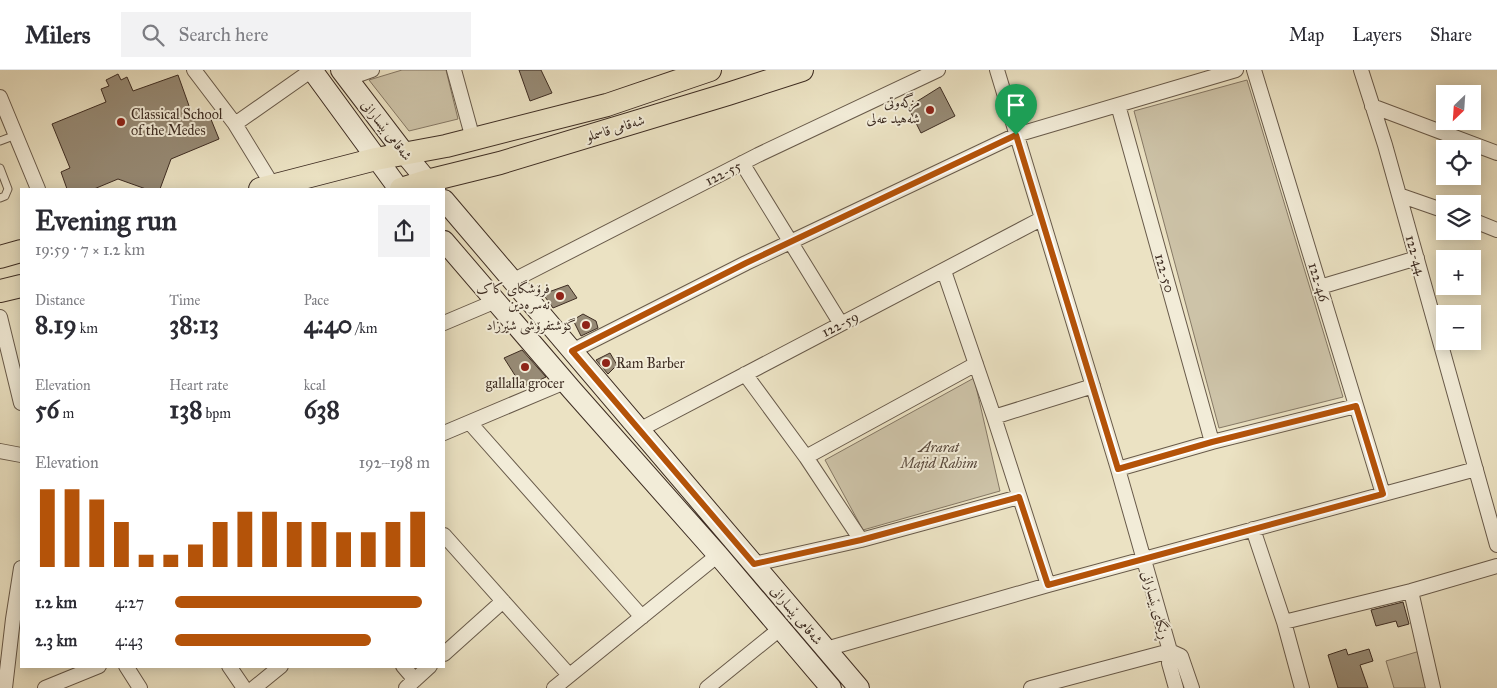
<!DOCTYPE html>
<html lang="en">
<head>
<meta charset="utf-8">
<style>
  :root { --surface:#fff; --page:#f2f2f3; --text:#2b2b33; --muted:#7c7c81; --line:#e1e1e2; --accent:#b45309 }
  body { margin:0; font-family:"IM FELL Great Primer",Amiri,serif; background:var(--page); color:var(--text); height:100vh; display:flex; flex-direction:column; font-size:19px; white-space:nowrap }
  * { box-sizing:border-box; margin:0 }
  p { font-size:16px; color:var(--muted) }
  .icon { flex:none; width:28px; height:28px; fill:none; stroke:currentColor; stroke-width:2; stroke-linecap:round; stroke-linejoin:round }
  .map { position:relative; flex:1; overflow:hidden }
  .sheet { position:absolute; left:20px; top:118px; width:425px; height:480px; display:flex; flex-direction:column; background:var(--surface); border-radius:0px; box-shadow:0 2px 12px #0003 }
  .sheet>* { flex:none }
  .needle { width:32px; rotate:205deg }
  .tools { position:absolute; left:1436px; top:15px; display:grid; gap:10px }
  .tools a { display:grid; place-items:center; width:45px; height:45px; border-radius:0px; background:var(--surface); box-shadow:0 2px 12px #0003; font-size:25px }
  .pin { position:absolute; display:grid; place-items:center; width:42px; height:42px; color:#fff; margin:-51px -21px; border-radius:50% 50% 50% 0; rotate:-45deg; box-shadow:0 0 5px #0007 }
  .pin .icon { rotate:45deg }
  .round { display:grid; place-items:center; flex:none; width:52px; height:52px; border-radius:0px; background:var(--page) }
  .overview { display:flex; align-items:center; justify-content:space-between; height:85px; padding:0 15px }
  h1 { font-size:28px; font-weight:700; line-height:38px }
  .figures { display:grid; grid-template-columns:repeat(3,1fr); gap:8px; height:85px; padding:5px 15px }
  .figures div { display:grid; align-content:center }
  .figures b { font-size:25px; font-weight:700 }
  .figures small { font-size:14px; font-weight:400 }
  .figures p { font-size:14px }
  .chart { height:140px; padding:10px 15px }
  .chart p { display:flex; justify-content:space-between }
  .chart svg { width:100%; height:90px; margin-top:5px; stroke:var(--accent); stroke-width:6 }
  ul { padding:0 15px; list-style:none; font-size:16px }
  li { display:grid; grid-template-columns:80px 60px 1fr; align-items:center; height:38px }
  li i { height:12px; border-radius:6px; background:var(--accent) }
  header { display:flex; align-items:center; gap:30px; box-sizing:border-box; height:70px; padding:0 25px; background:var(--surface); border-bottom:1px solid var(--line) }
  header strong { font-size:24px }
  nav { display:flex; gap:28px; margin-inline-start:auto; font-size:18px }
  .search { width:350px; height:45px; background:var(--page); display:flex; align-items:center; gap:12px; box-sizing:border-box; padding:0 18px; border-radius:0px; color:var(--muted); font-size:19px }
  .map>svg:first-child { display:block }
  .green { fill:#cdc3a8; stroke:#857865 }
  .building { fill:#978b76; stroke:#3d2c22 }
  .lines { fill:none; stroke-linecap:round; stroke-linejoin:round }
  .lane-casing { stroke:#685a4a; stroke-width:9 }
  .street-casing { stroke:#685a4a; stroke-width:16 }
  .secondary-casing { stroke:#3d2c22; stroke-width:22 }
  .primary-casing { stroke:#3d2c22; stroke-width:24 }
  .lane { stroke:#f2ecd8; stroke-width:7 }
  .street { stroke:#f2ecd8; stroke-width:14 }
  .secondary { stroke:#f2ecd8; stroke-width:20 }
  .primary { stroke:#ebe2c3; stroke-width:22 }
  .route-casing { stroke:#fff; stroke-width:10 }
  .route { stroke:#b45309; stroke-width:6 }
  .poi-dot { fill:#8f2418; stroke:#f2ecd8; stroke-width:2 }
  .labels { text-anchor:middle; stroke-width:4; stroke-linejoin:round; paint-order:stroke }
  .poi-label { font-size:14px; fill:#3d2c22; stroke:#f2ecd8; text-anchor:end }
  .street-label { font-size:14px; fill:#3d2c22; stroke:#f2ecd8 }
  .park-label { font-size:14px; font-style:italic; fill:#5a4a3d; stroke:#f2ecd8 }
</style>
</head>
<body>
<header>
<strong>Milers</strong>
<div class="search"><svg class="icon" aria-label="search" viewBox="0 0 24 24"><circle cx="10" cy="10" r="6"/><path d="M15 15l6 6"/></svg>Search here</div>
<nav><a>Map</a><a>Layers</a><a>Share</a></nav>
</header>
<div class="map">
<svg width="1497" height="618" viewBox="0 0 1497 618">
  <rect width="100%" height="100%" fill="#ebe2c3"/>
  <filter id="stains"><feTurbulence type="fractalNoise" baseFrequency=".004" numOctaves="4"/><feColorMatrix values="0 0 0 0 .2 0 0 0 0 .09 0 0 0 0 .02 0 0 0 .5 -.17"/></filter>
  <radialGradient id="worn" r=".72"><stop offset=".6" stop-color="#630" stop-opacity="0"/><stop offset="1" stop-color="#630" stop-opacity=".3"/></radialGradient>
  <!-- green -->
  <path class="green" d="M402 0H446L458 49 409 61 369 10Z
    M1247 10 1343 327 1219 358 1134 41Z
    M974 308 1000 421 863 460 825 390Z
    M1420 581 1431 618H1394L1386 591Z"/>
  <!-- building -->
  <path class="building" d="M519 0H541L552 23 530 31Z
    M118 4 121 10 127 7 133 21 178 5 193 47 208 42 219 69 171 89 160 119H146L118 109 94 119H67L61 102 70 98 52 54 106 32 101 19 109 16 106 10Z
    M940 17 955 46 921 63 908 37Z
    M568 215 577 228 553 238 543 224Z
    M583 244 596 251 598 258 581 266 573 250Z
    M522 280 546 307 523 318 504 288Z
    M610 283 617 295 608 304 596 290Z
    M1403 532 1409 554 1398 557 1396 551 1376 556 1371 540Z
    M1346 579 1348 585 1369 579 1373 591 1360 595 1368 618H1338L1328 585Z"/>
  <g class="lines">
    <!-- lane casing -->
    <g class="lane-casing">
      <path id="lane" d="M0 71 16 65
        M0 98 8 119 5 126 0 128"/>
    </g>
    <!-- street casing -->
    <g class="street-casing">
      <path id="street" d="M194 0 235 54 273 116
        M454 0 473 69
        M997 0 1118 399 1170 581 1169 593 1176 618
        M1254 0 1383 424
        M1361 0 1385 75 1497 475
        M347 9 372 0
        M0 27 38 119
        M1118 35 1212 372
        M1372 36 1497 83
        M235 54 312 0
        M742 93 841 254
        M1399 125 1445 141
        M1472 150 1497 160
        M944 201 994 347 1048 515
        M512 211 758 85 938 0
        M1320 217 1417 188
        M0 247 21 333
        M444 253 496 231
        M572 281 746 193 1016 65 1236 0
        M745 304 806 387 861 470
        M994 347 1093 316
        M470 353 642 547
        M639 360 1041 149
        M444 363 565 312
        M0 381 21 385
        M806 387 976 294
        M1118 399 1212 372 1356 336
        M1253 459 1284 552 1302 618
        M444 465 569 605
        M754 494 861 470 1019 427
        M1411 521 1433 618
        M1284 552 1411 521 1497 496
        M826 579 1048 515 1476 399
        M1170 581 1181 586 1192 618
        M444 584 503 531
        M126 596 140 618
        M229 596 244 618
        M403 596 415 610
        M5 618 13 549 21 498
        M45 618 99 596
        M254 618 281 596
        M406 618 430 596
        M554 618 718 485
        M707 618 781 558
        M1031 618 1170 581"/>
    </g>
    <!-- secondary casing -->
    <g class="secondary-casing">
      <path id="secondary" d="M312 0 399 119
        M341 0 405 84 434 119
        M444 130 859 618
        M444 171 572 320 718 485 831 618"/>
    </g>
    <!-- primary casing -->
    <g class="primary-casing">
      <path id="primary" d="M260 119 376 89 446 76 607 35 710 0
        M401 119 427 111 500 93 728 24 802 0
        M0 187 21 181
        M0 221 21 216"/>
    </g>
    <!-- lane -->
    <use href="#lane" class="lane"/>
    <!-- street -->
    <use href="#street" class="street"/>
    <!-- secondary -->
    <use href="#secondary" class="secondary"/>
    <!-- primary -->
    <use href="#primary" class="primary"/>
  </g>
  <g class="lines">
    <!-- route casing -->
    <g class="route-casing">
      <path id="route" d="M1016 65 1118 399 1212 372 1356 336 1383 424 1048 515 1019 427 861 470 754 494 572 281 746 193Z"/>
    </g>
    <!-- route -->
    <use href="#route" class="route"/>
  </g>
  <!-- markers -->
  <g class="poi-dot">
    <circle cx="930" cy="40" r="5"/>
    <circle cx="121" cy="52" r="5"/>
    <circle cx="560" cy="226" r="5"/>
    <circle cx="586" cy="255" r="5"/>
    <circle cx="606" cy="293" r="5"/>
    <circle cx="525" cy="297" r="5"/>
  </g>
  <g class="labels">
    <!-- poi labels -->
    <g class="poi-label">
      <text x="920" y="37">مزگەوتی<tspan x="920" dy="16">شەهید عەلی</tspan></text>
      <text x="131" y="49" text-anchor="start">Classical School<tspan x="131" dy="16">of the Medes</tspan></text>
      <text x="550" y="223">فرۆشگای کاک<tspan x="550" dy="16">نەسرەدین</tspan></text>
      <text x="576" y="260">گۆشتفرۆشی شێرزاد</text>
      <text x="616" y="298" text-anchor="start">Ram Barber</text>
      <text x="525" y="318" text-anchor="middle">gallalla grocer</text>
    </g>
    <!-- street labels -->
    <g class="street-label">
      <text transform="translate(615 58) rotate(-17)" y="5">شەقامی قاسملو</text>
      <text transform="translate(387 60) rotate(52)" y="5">شەقامی بێسارانی</text>
      <text transform="translate(723 103) rotate(-27)" y="5">122-55</text>
      <text transform="translate(1416 185) rotate(74)" y="5">122-44</text>
      <text transform="translate(1165 203) rotate(74)" y="5">122-50</text>
      <text transform="translate(1319 212) rotate(73)" y="5">122-46</text>
      <text transform="translate(840 254) rotate(-27)" y="5">122-59</text>
      <text transform="translate(1156 535) rotate(74)" y="5">ڕێگای بێسارانی</text>
      <text transform="translate(797 545) rotate(50)" y="5">شەقامی بێسارانی</text>
    </g>
    <!-- park labels -->
    <g class="park-label">
      <text x="939" y="382">Ararat<tspan x="939" dy="16">Majid Rahim</tspan></text>
    </g>
  </g>
  <rect width="100%" height="100%" filter="url(#stains)"/>
  <rect width="100%" height="100%" fill="url(#worn)"/>
</svg>
<div class="tools">
<a><svg class="needle" viewBox="-14 -14 28 28"><path d="M0-13l5 13h-10z" fill="#e53935"/><path d="M0 13l5-13h-10z" fill="#7c7c81"/></svg></a>
<a><svg class="icon" aria-label="locate" viewBox="0 0 24 24"><circle cx="12" cy="12" r="6"/><path d="M12 2v4M12 18v4M2 12h4M18 12h4"/></svg></a>
<a><svg class="icon" aria-label="layers" viewBox="0 0 24 24"><path d="M12 4l9 5-9 5-9-5zM3 14l9 5 9-5"/></svg></a>
<a>+</a>
<a>−</a>
</div>
<div class="pin" style="left:1016px;top:65px;background:#1e9e55"><svg class="icon" aria-label="arrive" viewBox="0 0 24 24"><path d="M6 21V4h12l-3 4 3 4H6"/></svg></div>
<section class="sheet">
<div class="overview"><div><h1>Evening run</h1><p>19:59 · 7 × 1.2 km</p></div><a class="round"><svg class="icon" aria-label="share" viewBox="0 0 24 24"><path d="M12 15V3M7 8l5-5 5 5M5 13v7h14v-7"/></svg></a></div>
<div class="figures">
<div><p>Distance</p><b>8.19<small> km</small></b></div>
<div><p>Time</p><b>38:13</b></div>
<div><p>Pace</p><b>4:40<small> /km</small></b></div>
</div>
<div class="figures">
<div><p>Elevation</p><b>56<small> m</small></b></div>
<div><p>Heart rate</p><b>138<small> bpm</small></b></div>
<div><p>kcal</p><b>638</b></div>
</div>
<div class="chart"><p><span>Elevation</span>192–198 m</p>
<svg viewBox="0 0 160 44" preserveAspectRatio="none"><path d="M5 44V6M15 44V6M25 44V11M35 44V22M45 44V38M55 44V38M65 44V33M75 44V22M85 44V17M95 44V17M105 44V22M115 44V22M125 44V27M135 44V27M145 44V22M155 44V17"/></svg>
</div>
<ul>
<li><b>1.2 km</b>4:27<i style="width:97%"></i></li>
<li><b>2.3 km</b>4:43<i style="width:77%"></i></li>
</ul>
</section>
</div>
</body>
</html>
